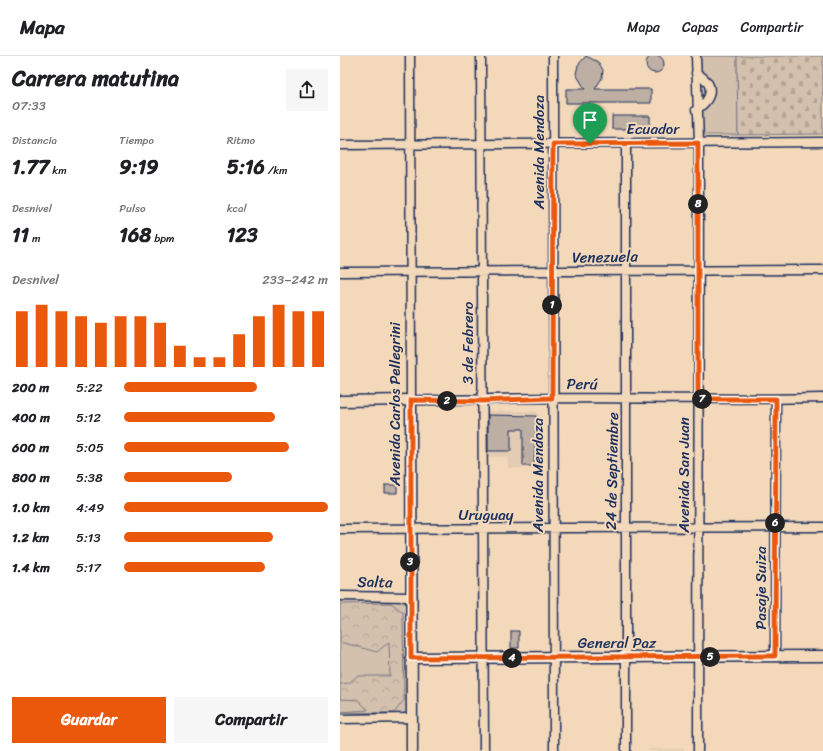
<!DOCTYPE html>
<html lang="es">
<head>
<meta charset="utf-8">
<style>
  :root { --surface:#fff; --page:#f6f6f6; --text:#202124; --muted:#757577; --line:#e0e0e0; --accent:#ea580c }
  body { margin:0; font-family:Sriracha,sans-serif; background:var(--page); color:var(--text); height:100vh; display:flex; flex-direction:column; font-size:15px; white-space:nowrap }
  * { box-sizing:border-box; margin:0 }
  p { font-size:13px; color:var(--muted) }
  .icon { flex:none; width:22px; height:22px; fill:none; stroke:currentColor; stroke-width:2; stroke-linecap:round; stroke-linejoin:round }
  .map { position:relative; flex:1; overflow:hidden }
  .details { display:flex; flex-direction:column; background:var(--surface); width:340px }
  .details>* { flex:none }
  .pin { position:absolute; display:grid; place-items:center; width:34px; height:34px; color:#fff; margin:-41px -17px; border-radius:50% 50% 50% 0; rotate:-45deg; box-shadow:0 0 4px #0007 }
  .pin .icon { rotate:45deg }
  .km { position:absolute; width:20px; height:20px; margin:-10px; border-radius:50%; background:#222; color:#fff; font-size:11px; line-height:20px; text-align:center }
  .round { display:grid; place-items:center; flex:none; width:42px; height:42px; border-radius:0px; background:var(--page) }
  .head { display:flex; align-items:center; justify-content:space-between; height:68px; padding:0 12px }
  h1 { font-size:22px; font-weight:700; line-height:30px }
  .figures { display:grid; grid-template-columns:repeat(3,1fr); gap:6px; height:68px; padding:4px 12px }
  .figures div { display:grid; align-content:center }
  .figures b { font-size:20px; font-weight:700 }
  .figures small { font-size:11px; font-weight:400 }
  .figures p { font-size:11px }
  .chart { height:112px; padding:8px 12px }
  .chart p { display:flex; justify-content:space-between }
  .chart svg { width:100%; height:72px; margin-top:4px; stroke:var(--accent); stroke-width:6 }
  .action { display:flex; gap:8px; margin-top:auto; padding:8px 12px }
  .action a { flex:1; height:46px; border-radius:0px; background:var(--accent); color:#fff; font-size:16px; font-weight:700; line-height:46px; text-align:center }
  .action a+a { background:var(--page); color:var(--text) }
  ul { padding:0 12px; list-style:none; font-size:13px }
  li { display:grid; grid-template-columns:64px 48px 1fr; align-items:center; height:30px }
  li i { height:10px; border-radius:5px; background:var(--accent) }
  header { display:flex; align-items:center; gap:24px; box-sizing:border-box; height:56px; padding:0 20px; background:var(--surface); border-bottom:1px solid var(--line) }
  header strong { font-size:19px }
  nav { display:flex; gap:22px; margin-inline-start:auto; font-size:14px }
  main { display:flex; flex:1; min-height:0 }
  .map>svg:first-child { display:block }
  .built { fill:#e3ccb3 }
  .green { fill:#d3c0ad; stroke:#777886 }
  .forest { fill:url(#forest-crowns); stroke:#777886 }
  .cemetery { fill:url(#cemetery-stones); stroke:#777886 }
  .building { fill:#beafa4; stroke:#1b2f5e }
  .lines { fill:none; stroke-linecap:round; stroke-linejoin:round }
  .minor-casing { stroke:#1b2f5e; stroke-width:11 }
  .tertiary-casing { stroke:#1b2f5e; stroke-width:13 }
  .minor { stroke:#f3d9ba; stroke-width:8 }
  .tertiary { stroke:#f3d9ba; stroke-width:10 }
  .route-casing { stroke:#fff; stroke-width:8 }
  .route { stroke:#ea580c; stroke-width:5 }
  .labels { text-anchor:middle; stroke-width:4; stroke-linejoin:round; paint-order:stroke }
  .street-label { font-size:15px; fill:#1b2f5e; stroke:#f3d9ba }
</style>
</head>
<body>
<header>
<strong>Mapa</strong>
<nav><a>Mapa</a><a>Capas</a><a>Compartir</a></nav>
</header>
<main>
<section class="details">
<div class="head"><div><h1>Carrera matutina</h1><p>07:33</p></div><a class="round"><svg class="icon" aria-label="share" viewBox="0 0 24 24"><path d="M12 15V3M7 8l5-5 5 5M5 13v7h14v-7"/></svg></a></div>
<div class="figures">
<div><p>Distancia</p><b>1.77<small> km</small></b></div>
<div><p>Tiempo</p><b>9:19</b></div>
<div><p>Ritmo</p><b>5:16<small> /km</small></b></div>
</div>
<div class="figures">
<div><p>Desnivel</p><b>11<small> m</small></b></div>
<div><p>Pulso</p><b>168<small> bpm</small></b></div>
<div><p>kcal</p><b>123</b></div>
</div>
<div class="chart"><p><span>Desnivel</span>233–242 m</p>
<svg viewBox="0 0 160 44" preserveAspectRatio="none"><path d="M5 44V10M15 44V6M25 44V10M35 44V13M45 44V17M55 44V13M65 44V13M75 44V17M85 44V31M95 44V38M105 44V38M115 44V24M125 44V13M135 44V6M145 44V10M155 44V10"/></svg>
</div>
<ul>
<li><b>200 m</b>5:22<i style="width:65%"></i></li>
<li><b>400 m</b>5:12<i style="width:74%"></i></li>
<li><b>600 m</b>5:05<i style="width:81%"></i></li>
<li><b>800 m</b>5:38<i style="width:53%"></i></li>
<li><b>1.0 km</b>4:49<i style="width:100%"></i></li>
<li><b>1.2 km</b>5:13<i style="width:73%"></i></li>
<li><b>1.4 km</b>5:17<i style="width:69%"></i></li>
</ul>
<div class="action"><a>Guardar</a><a>Compartir</a></div>
</section>
<div class="map">
<svg width="483" height="695" viewBox="0 0 483 695">
  <defs>
    <pattern id="forest-crowns" width="20" height="18" patternUnits="userSpaceOnUse"><rect width="20" height="18" fill="#d3c0ad"/><path d="M2 6a3 3 0 1 1 6 0M12 15a3 3 0 1 1 6 0" fill="none" stroke="#b5a597"/></pattern>
    <pattern id="cemetery-stones" width="16" height="16" patternUnits="userSpaceOnUse"><rect width="16" height="16" fill="#d3c0ad"/><path d="M2 7V4a2 2 0 0 1 4 0v3zM10 15v-3a2 2 0 0 1 4 0v3z" fill="#b5a597"/></pattern>
  </defs>
  <rect width="100%" height="100%" fill="#f3d9ba"/>
  <filter id="ink" filterUnits="userSpaceOnUse"><feTurbulence type="fractalNoise" baseFrequency=".025" numOctaves="2"/><feDisplacementMap in="SourceGraphic" scale="8" xChannelSelector="R" yChannelSelector="G"/><feConvolveMatrix kernelMatrix="1 2 1 2 8 2 1 2 1" color-interpolation-filters="sRGB"/></filter>
  <g filter="url(#ink)">
    <!-- built -->
    <path class="built" d="M147 355H196L199 358V412H168L167 401H145V357Z
      M308 693H344V695H308Z"/>
    <!-- green -->
    <path class="green" d="M360 0H397L398 79H362V55L369 49 374 36 367 19 360 15Z
      M0 540 70 541 72 662 0 663Z"/>
    <!-- forest -->
    <path class="forest" d="M51 547 63 556 64 644 54 657 0 656 28 654 18 644 0 643V628L9 627 17 620H50L49 586 37 596 0 586V548Z"/>
    <!-- cemetery -->
    <path class="cemetery" d="M397 0H483V78L398 79Z"/>
    <!-- building -->
    <path class="building" d="M306 8a9 9 0 1 1 18 0a9 9 0 1 1-18 0Z
      M246 0 258 6 263 14 262 22 255 33H311V47H226V33H245L236 18 238 9Z
      M272 60H310V73H272Z
      M148 359 196 360 194 410H183V373H171V395H148Z
      M45 429H57V437H45Z
      M171 575H179V592H171Z"/>
    <g class="lines">
      <!-- minor casing -->
      <g class="minor-casing">
        <path id="minor" d="M70 0 71 344C118 345 166 342 213 342 303 342 393 344 483 342
          M141 0 144 695
          M213 0 214 695
          M356 0 359 87 358 695
          M356 17C375 27 374 42 356 54
          M286 87V695
          M0 89 483 86
          M0 216 483 214
          M0 473 483 471
          M0 540 70 541
          M435 600 436 343
          M0 663 72 662"/>
      </g>
      <!-- tertiary casing -->
      <g class="tertiary-casing">
        <path id="tertiary" d="M0 345 71 344 72 695
          M71 602 483 600"/>
      </g>
      <!-- minor -->
      <use href="#minor" class="minor"/>
      <!-- tertiary -->
      <use href="#tertiary" class="tertiary"/>
    </g>
  </g>
  <g class="lines" filter="url(#ink)">
    <!-- route casing -->
    <g class="route-casing">
      <path id="route" d="M358 87V343H436L435 600 71 602V344L142 345 212 342 213 88Z"/>
    </g>
    <!-- route -->
    <use href="#route" class="route"/>
  </g>
  <g class="labels">
    <!-- street labels -->
    <g class="street-label">
      <text x="313" y="78">Ecuador</text>
      <text transform="translate(199 96) rotate(-90)" y="5">Avenida Mendoza</text>
      <text transform="translate(265 201) rotate(-1)" y="5">Venezuela</text>
      <text transform="translate(128 287) rotate(-90)" y="5">3 de Febrero</text>
      <text transform="translate(242 328) rotate(1)" y="5">Perú</text>
      <text transform="translate(55 348) rotate(-90)" y="5">Avenida Carlos Pellegrini</text>
      <text transform="translate(272 415) rotate(-89)" y="5">24 de Septiembre</text>
      <text transform="translate(198 419) rotate(-90)" y="5">Avenida Mendoza</text>
      <text transform="translate(344 419) rotate(-90)" y="5">Avenida San Juan</text>
      <text x="146" y="464">Uruguay</text>
      <text transform="translate(35 526) rotate(1)" y="5">Salta</text>
      <text transform="translate(421 532) rotate(-90)" y="5">Pasaje Suiza</text>
      <text x="277" y="592">General Paz</text>
    </g>
  </g>
</svg>
<div class="pin" style="left:250px;top:88px;background:#1e9e55"><svg class="icon" aria-label="arrive" viewBox="0 0 24 24"><path d="M6 21V4h12l-3 4 3 4H6"/></svg></div>
<b class="km" style="left:212px;top:249px">1</b>
<b class="km" style="left:107px;top:345px">2</b>
<b class="km" style="left:70px;top:506px">3</b>
<b class="km" style="left:172px;top:602px">4</b>
<b class="km" style="left:370px;top:601px">5</b>
<b class="km" style="left:435px;top:467px">6</b>
<b class="km" style="left:362px;top:343px">7</b>
<b class="km" style="left:358px;top:148px">8</b>
</div>
</main>
</body>
</html>
